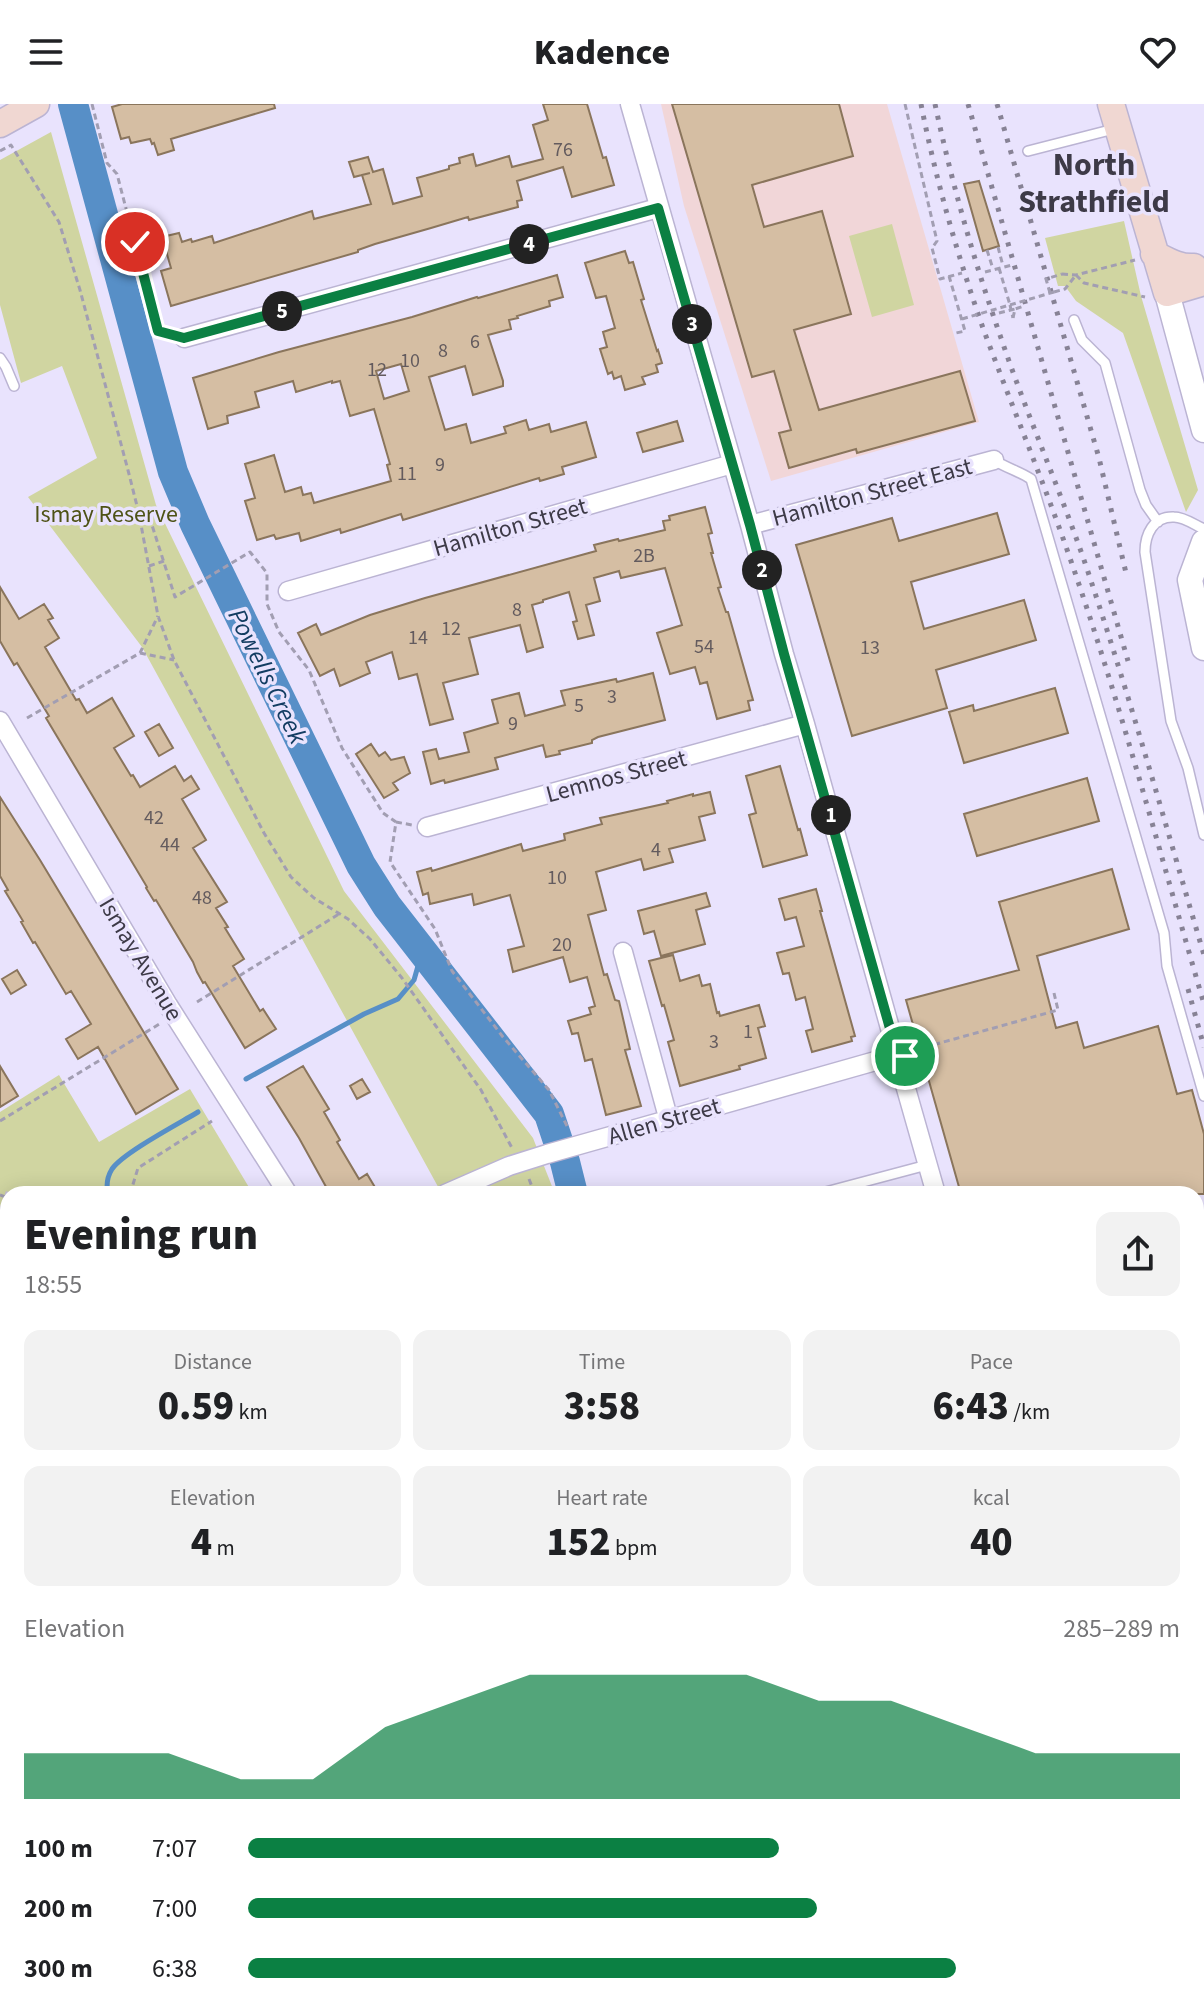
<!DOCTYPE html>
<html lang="en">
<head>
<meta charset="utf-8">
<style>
  :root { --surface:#fff; --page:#f2f2f2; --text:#202124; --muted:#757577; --accent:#0b8043 }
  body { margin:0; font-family:"Source Sans 3",sans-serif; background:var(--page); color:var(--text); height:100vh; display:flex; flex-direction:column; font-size:30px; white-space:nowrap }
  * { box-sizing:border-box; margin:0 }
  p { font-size:26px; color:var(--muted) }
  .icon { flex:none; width:44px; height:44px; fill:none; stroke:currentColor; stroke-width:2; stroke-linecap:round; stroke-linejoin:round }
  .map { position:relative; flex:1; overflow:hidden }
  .side { position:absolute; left:0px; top:1082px; width:1204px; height:830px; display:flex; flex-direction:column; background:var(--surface); border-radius:24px 24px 0 0; box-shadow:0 4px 20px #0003 }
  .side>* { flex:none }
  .pin { position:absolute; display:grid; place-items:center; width:68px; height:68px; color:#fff; margin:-34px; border:4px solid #fff; border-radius:50%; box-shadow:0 2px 8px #0007 }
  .km { position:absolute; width:40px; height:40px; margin:-20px; border-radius:50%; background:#222; color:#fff; font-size:22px; line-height:40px; text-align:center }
  .round { display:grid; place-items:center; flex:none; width:84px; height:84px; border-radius:16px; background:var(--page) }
  .summary { display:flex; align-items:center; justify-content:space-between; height:136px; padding:0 24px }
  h1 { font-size:44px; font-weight:800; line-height:60px }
  .figures { display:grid; grid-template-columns:repeat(3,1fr); gap:12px; height:136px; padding:8px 24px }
  .figures div { display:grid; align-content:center; border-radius:16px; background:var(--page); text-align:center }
  .figures b { font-size:40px; font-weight:800 }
  .figures small { font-size:22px; font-weight:400 }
  .figures p { font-size:22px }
  .chart { height:224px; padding:16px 24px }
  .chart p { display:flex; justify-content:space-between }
  .chart svg { width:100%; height:144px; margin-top:8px; fill:var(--accent); opacity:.7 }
  ul { padding:0 24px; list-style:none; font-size:26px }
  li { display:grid; grid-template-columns:128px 96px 1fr; align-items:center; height:60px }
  li i { height:20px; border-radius:10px; background:var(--accent) }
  header { display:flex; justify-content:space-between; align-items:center; height:104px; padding:0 24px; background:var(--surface); font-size:36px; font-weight:800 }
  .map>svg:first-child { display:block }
  .education { fill:#f1d6d8 }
  .green { fill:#d0d5a1 }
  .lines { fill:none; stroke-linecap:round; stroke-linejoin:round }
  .stream { stroke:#578fc7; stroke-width:5 }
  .river { stroke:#578fc7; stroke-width:30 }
  .building { fill:#d5bea3; stroke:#8a755c; stroke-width:2; fill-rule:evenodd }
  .motorway-tunnel { stroke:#c7c1d9; stroke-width:34; stroke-dasharray:34 17; stroke-linecap:butt }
  .service-casing { stroke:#bbb4d3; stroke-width:12 }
  .minor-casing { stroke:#bbb4d3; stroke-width:21 }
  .tertiary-casing { stroke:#bbb4d3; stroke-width:27 }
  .secondary-casing { stroke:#bbb4d3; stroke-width:29 }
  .trunk-casing { stroke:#9b645d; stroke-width:33 }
  .motorway-casing { stroke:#9b645d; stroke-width:37 }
  .path { stroke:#a29eb2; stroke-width:3; stroke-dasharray:6 4; stroke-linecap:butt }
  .service { stroke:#fff; stroke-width:9 }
  .minor { stroke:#fff; stroke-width:18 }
  .tertiary { stroke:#fff; stroke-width:24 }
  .secondary { stroke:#f0d7d2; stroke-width:26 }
  .trunk { stroke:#d79487; stroke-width:30 }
  .motorway { stroke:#cd7a69; stroke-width:34 }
  .rail { stroke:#878295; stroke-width:5; stroke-dasharray:4 8; stroke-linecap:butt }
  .path-bridge { stroke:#a29eb2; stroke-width:3; stroke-dasharray:6 4; stroke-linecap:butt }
  .route-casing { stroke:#fff; stroke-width:16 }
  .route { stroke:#0b8043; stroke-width:10 }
  .labels { text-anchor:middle; stroke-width:7; stroke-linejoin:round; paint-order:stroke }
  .number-label { font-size:20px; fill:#635b5e }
  .street-label { font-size:24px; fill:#3d3a47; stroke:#e9e3fd }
  .park-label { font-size:24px; fill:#4e5216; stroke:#e9e3fd }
  .water-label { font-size:26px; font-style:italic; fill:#133d62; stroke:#e9e3fd }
  .district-label { font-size:32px; font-weight:bold; fill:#3d3a47; stroke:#e9e3fd }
</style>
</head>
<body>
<header><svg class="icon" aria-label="menu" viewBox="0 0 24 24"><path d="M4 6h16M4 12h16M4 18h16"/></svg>Kadence<svg class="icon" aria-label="heart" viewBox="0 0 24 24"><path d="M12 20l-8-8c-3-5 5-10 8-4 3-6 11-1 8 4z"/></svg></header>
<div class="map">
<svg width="1204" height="1911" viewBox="0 0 1204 1911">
  <rect width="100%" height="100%" fill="#e9e3fd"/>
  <!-- education -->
  <path class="education" d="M661 0H887L979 318 771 377 684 102Z"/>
  <!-- green -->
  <path class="green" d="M51 28 156 401 344 787 533 1034 555 1090H442L142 543 28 393 97 354 62 262 21 279 0 201V56Z
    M1124 117 1141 192 1198 386 1186 408 1123 229 1076 197 1065 182H1058L1045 134Z
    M892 120 914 201 872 213 849 132Z
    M59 971 99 1038 190 985 253 1090H8V1204L0 1200V1008Z
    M836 1904H971V1911H838Z"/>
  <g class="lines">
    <!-- stream -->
    <path class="stream" d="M246 975 364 910 398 895 414 876 418 862 419 842
      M108 1090C106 1081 107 1073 112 1065 123 1049 178 1020 198 1008"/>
    <!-- river -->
    <path class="river" d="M73 0 173 368 195 420 361 761 387 802 549 1010 565 1058 573 1090
      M985 1911V1904"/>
  </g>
  <!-- building -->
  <path class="building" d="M122 0H274L275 4 171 35 174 46 158 51 154 39 152 40 150 35 131 39 129 33 121 35 112 3Z
    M543 0H587L603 54 606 53 614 81 572 93 563 63 517 77 522 96 517 97 518 103 469 116 468 113 431 124 375 140 358 146V148L171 202 161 167 171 164 162 133 179 129 182 138 191 135 192 138 212 132 214 139 312 107 314 115 371 100 362 71 370 69 354 73 349 58 368 53 373 68 383 65 393 100 422 92 417 74 449 65V62L460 59 459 54 473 50 476 62 509 52 512 63 543 55 533 21 548 16Z
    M672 0H839L853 52 752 81 764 123 822 107 851 210 794 226 819 306 960 267 975 317 857 349 856 345 789 364 779 329 791 326 774 267 752 273Z
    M979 77 999 142 983 147 964 80Z
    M625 147 629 159 633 158 644 195 641 196 657 247 658 246 662 259 656 261 658 268 642 273 645 280 625 286 621 272 614 275 612 268 608 270 600 245 607 243 603 228 615 224 606 192 596 194 585 159Z
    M557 171 563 193 549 197 550 202 517 212 518 214 509 216 511 225 488 231 503 277V282L473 291 465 262 429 273 445 326 466 320 471 339 506 329 504 323 526 316 529 326 549 320 551 328 586 318 596 353 562 363 564 370 540 377 539 374 403 416 401 410 341 429 340 425 301 437 299 429 276 435 274 431 257 436 245 397 255 394 245 360 274 351 285 388 301 383 303 391 311 389 314 399 391 377 387 361 390 360 374 305 350 312 340 277 332 279V277L296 288 293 277 255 288 259 303 227 312 228 319 208 325 193 274 279 248 412 213 477 193 478 194ZM401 260 409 287 384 295 376 267Z
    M677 317 683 337 643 348 637 329Z
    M705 403 712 429 708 430 713 449H711L721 483 718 484 726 508H728L753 596 748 597 750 606 717 615 707 578 700 580 695 563 670 570 657 529 682 521 665 464 621 474 619 467 594 474 600 497 586 501 594 531 578 535 573 518 577 517 569 488 543 496V498L532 501 543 543 527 548 520 521 469 534 478 570 443 579 453 615 430 621 417 570 399 575 392 548 366 558 370 569 340 582 334 565 320 572 298 529 316 520 321 531 370 511 425 494 596 447 594 441 618 435 619 437 665 426 663 417 670 416 669 412Z
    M997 409 1009 450 911 478 924 525 1024 496 1036 536 936 566 947 604 852 632 796 441 892 414 899 437Z
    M0 483 19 515 44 500 53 514 48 516 59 534 45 543 76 596 79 595 87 609 112 594 134 632 114 644 131 672 133 671 140 683 175 662 184 677 191 672 199 685 182 695 206 736 193 744 227 798 216 804 228 823 225 824 244 855 233 862 260 907 263 905 276 925 245 944 205 878 203 879 197 868 193 858 156 796 154 797 146 784 147 783 46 614 49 612 17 559 14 561 0 537Z
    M653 569 665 616 598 633 592 636V639L559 647 560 650 546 653 543 641 495 654 498 665 445 679 444 676 431 680 423 648 436 645 439 655 469 648 464 629 498 619 492 596 519 589 525 612 565 601 561 587 616 575 617 578Z
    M1055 584 1068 629 964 659 949 608 973 601 974 607Z
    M159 620 173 644 159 652 145 628Z
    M371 640 379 652 385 648 391 656 404 653 410 669 393 679 398 686 384 694 356 650Z
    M780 662 798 726 800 725 807 751 763 763 749 711 756 709 746 672Z
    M1087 674 1099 717 977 752 964 710Z
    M710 688 715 709 699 713 705 736 669 745 673 758 644 766 641 755 596 768 606 806 588 811 604 871 607 870 615 896 619 897 630 945 625 946 641 1002 606 1011 592 955 585 957 578 929 572 930 568 917 591 910 589 904 595 902 587 873 570 878 563 853 513 868 508 846 524 842 510 791 474 801 472 790 430 800 428 789 423 791 417 768 431 764 432 767 521 740 523 747 565 736 564 730 602 720 600 714 668 699 667 697 693 690V692Z
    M0 693 40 756 178 985 136 1010 98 943 78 955 66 935 91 920 71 887 66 890 35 838 33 839 21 818 23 817 5 787 8 786 0 772Z
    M1112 765 1129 825 1037 852 1056 924 1077 918 1084 944 1158 922 1177 990 1192 986 1204 1030V1090H961L906 896 1019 866 999 798Z
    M816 785 822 807H820L855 932 851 933 852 937 812 948 806 927 813 925 805 893 796 896 789 869 783 870 777 849 804 842 796 813 785 816 779 795Z
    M706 789 710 802 696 806 705 840 661 852 654 827 644 830 638 807Z
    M673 851 680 877 699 871 702 882 710 880 717 909 719 908 720 912 759 901 765 922 758 924 766 954 739 962 740 965 680 982 668 938 674 936 664 901 662 902 649 857Z
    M17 866 26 881 11 890 2 875Z
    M0 962 18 992 0 1003Z
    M303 962 329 1005 324 1008 340 1036 337 1038 359 1075 367 1070 379 1090H330L299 1034 267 983Z
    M362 975 370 988 357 995 350 982Z"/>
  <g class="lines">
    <!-- motorway-tunnel -->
    <path class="motorway-tunnel" d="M0 1103 8 1106
      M0 1162 8 1165
      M1196 1338H1204
      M1196 1405H1204"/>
    <!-- service casing -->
    <g class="service-casing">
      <path id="service" d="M1028 47 1114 25
        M1074 216 1082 236 1105 259 1140 386 1146 401 1158 418
        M0 254 6 263 14 282
        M994 356C1006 364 1019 367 1031 375L1164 829 1167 862 1204 992
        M1204 425C1195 421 1184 413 1174 413 1153 412 1145 431 1145 448L1171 617 1188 664 1204 731
        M818 1090 927 1061
        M1196 1680 1204 1666
        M0 1902 22 1911
        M826 1904 829 1911"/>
    </g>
    <!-- minor casing -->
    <g class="minor-casing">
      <path id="minor" d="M630 0 750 421 784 550 805 620 895 942
        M184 234 658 104
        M750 421 994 356
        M288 487 732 360
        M0 617 168 901 288 1090
        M427 723 805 620
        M623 848 669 1017
        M899 960 936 1090
        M445 1090 509 1062 547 1050 886 954
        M0 1392 8 1395
        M1157 1904 1158 1911
        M348 1911 350 1904"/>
    </g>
    <!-- tertiary casing -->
    <g class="tertiary-casing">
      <path id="tertiary" d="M1167 189 1204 326
        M1204 438 1190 476 1204 544
        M8 1743 5 1754 8 1767
        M54 1911 55 1904
        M737 1911 738 1904"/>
    </g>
    <!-- secondary casing -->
    <g class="secondary-casing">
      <path id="secondary" d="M1111 0 1167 189 1204 178
        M0 20 36 0
        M1154 150C1168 157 1179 164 1194 163"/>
    </g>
    <!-- trunk casing -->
    <g class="trunk-casing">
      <path id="trunk" d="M0 1710 8 1713
        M0 1735 8 1739
        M1196 1875 1204 1877
        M1196 1903 1204 1905"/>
    </g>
    <!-- motorway casing -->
    <g class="motorway-casing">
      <path id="motorway" d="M0 1214 8 1218
        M0 1241 8 1245
        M1196 1730 1204 1733"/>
    </g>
    <!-- path -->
    <path class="path" d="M92 0 107 59 117 70 158 227 168 230
      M905 0 937 137 932 144 940 175 962 169
      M0 47 11 41 59 118 80 186 129 370 139 410 158 512 174 556 264 729 291 773 314 794 348 815 370 835 402 874 481 986 512 1044
      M998 143 1003 162
      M987 146 993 165
      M999 164 1010 201
      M985 168 1012 161
      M1062 170 1076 171 1135 156
      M1076 171 1084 179 1145 193
      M949 172 965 227 956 229
      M1054 188 1065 185 1076 171
      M999 209 1015 205
      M1013 214 1015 205 1024 202
      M139 410 150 415 175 493 250 448 267 469V500L279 528 309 566 342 644 383 709 396 718 390 758 435 825 452 867 503 933 549 986 568 1024
      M149 462 164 457
      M140 549 174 556
      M27 614 140 549 158 512
      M396 718 412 721
      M197 898 339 810
      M915 946 1058 906 1054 889
      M0 1017 161 919
      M529 1075 535 1090
      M130 1090 138 1064 212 1017
      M0 1091 8 1094
      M1196 1403 1201 1416 1196 1418
      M956 1911 963 1904"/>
    <!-- service -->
    <use href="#service" class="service"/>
    <!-- minor -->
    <use href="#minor" class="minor"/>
    <!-- tertiary -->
    <use href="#tertiary" class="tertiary"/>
    <!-- secondary -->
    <use href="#secondary" class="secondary"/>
    <!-- trunk -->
    <use href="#trunk" class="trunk"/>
    <!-- motorway -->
    <use href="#motorway" class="motorway"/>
    <!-- rail -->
    <path class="rail" d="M921 0C936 77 958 153 984 227 1013 305 1045 381 1072 460 1122 605 1161 753 1204 900
      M935 0C952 80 974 157 1001 234 1026 308 1058 381 1084 456 1128 586 1165 719 1204 851
      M968 0 1128 557
      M997 0 1099 354 1126 469
      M1188 885 1204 943"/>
    <!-- path-bridge -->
    <path class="path-bridge" d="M1050 189 1046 175 1062 170
      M1010 201 1013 214
      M962 215 1054 188"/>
  </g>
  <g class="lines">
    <!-- route casing -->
    <g class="route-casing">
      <path id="route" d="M135 138 158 227 184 234 658 104 750 421 784 550 895 942 901 944 905 952"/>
    </g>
    <!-- route -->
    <use href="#route" class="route"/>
  </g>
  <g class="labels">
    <!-- number labels -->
    <g class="number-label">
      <text x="563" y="52">76</text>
      <text x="475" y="244">6</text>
      <text x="443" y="253">8</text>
      <text x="410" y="263">10</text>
      <text x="377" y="272">12</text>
      <text x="440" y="367">9</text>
      <text x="407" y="376">11</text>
      <text x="644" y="458">2B</text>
      <text x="517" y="512">8</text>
      <text x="451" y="531">12</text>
      <text x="418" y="540">14</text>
      <text x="704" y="549">54</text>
      <text x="870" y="550">13</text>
      <text x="612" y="599">3</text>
      <text x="579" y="608">5</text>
      <text x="513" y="626">9</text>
      <text x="154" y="720">42</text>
      <text x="170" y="747">44</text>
      <text x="656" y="752">4</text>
      <text x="557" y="780">10</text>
      <text x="202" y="800">48</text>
      <text x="562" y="847">20</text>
      <text x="748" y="934">1</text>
      <text x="714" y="944">3</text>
    </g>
    <!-- street labels -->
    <g class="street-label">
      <text transform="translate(872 388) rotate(-15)" y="8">Hamilton Street East</text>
      <text transform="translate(510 423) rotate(-16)" y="8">Hamilton Street</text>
      <text transform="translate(616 672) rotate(-15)" y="8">Lemnos Street</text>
      <text transform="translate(141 855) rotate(59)" y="8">Ismay Avenue</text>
      <text transform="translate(664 1017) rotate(-16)" y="8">Allen Street</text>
    </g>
    <!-- park labels -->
    <g class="park-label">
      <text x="106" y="418">Ismay Reserve</text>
    </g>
    <!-- water labels -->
    <g class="water-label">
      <text transform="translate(268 572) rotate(64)" y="9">Powells Creek</text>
    </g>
    <!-- district labels -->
    <g class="district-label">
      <text x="1094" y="71">North<tspan x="1094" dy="37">Strathfield</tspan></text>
    </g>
  </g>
</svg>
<div class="pin" style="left:905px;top:952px;background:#1e9e55"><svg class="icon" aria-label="arrive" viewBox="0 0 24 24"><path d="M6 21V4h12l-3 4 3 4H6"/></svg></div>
<div class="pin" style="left:135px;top:138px;background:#d93025"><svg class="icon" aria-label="check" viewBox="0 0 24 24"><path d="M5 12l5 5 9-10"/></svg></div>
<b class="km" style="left:831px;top:711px">1</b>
<b class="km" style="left:762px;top:466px">2</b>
<b class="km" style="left:692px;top:220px">3</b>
<b class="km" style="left:529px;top:140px">4</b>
<b class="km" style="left:282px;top:207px">5</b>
<section class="side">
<div class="summary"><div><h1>Evening run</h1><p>18:55</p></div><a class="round"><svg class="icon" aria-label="share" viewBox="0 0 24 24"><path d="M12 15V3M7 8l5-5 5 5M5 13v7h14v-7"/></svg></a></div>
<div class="figures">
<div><p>Distance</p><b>0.59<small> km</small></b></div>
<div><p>Time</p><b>3:58</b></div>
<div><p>Pace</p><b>6:43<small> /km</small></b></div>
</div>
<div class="figures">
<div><p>Elevation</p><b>4<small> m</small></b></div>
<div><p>Heart rate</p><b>152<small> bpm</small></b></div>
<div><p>kcal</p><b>40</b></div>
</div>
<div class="chart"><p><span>Elevation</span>285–289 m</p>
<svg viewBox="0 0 160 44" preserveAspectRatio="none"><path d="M0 44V30L10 30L20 30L30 38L40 38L50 22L60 14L70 6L80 6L90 6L100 6L110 14L120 14L130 22L140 30L150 30L160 30V44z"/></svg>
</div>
<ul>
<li><b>100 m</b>7:07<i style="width:57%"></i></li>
<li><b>200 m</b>7:00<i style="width:61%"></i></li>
<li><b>300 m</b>6:38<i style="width:76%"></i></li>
</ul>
</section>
</div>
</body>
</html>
